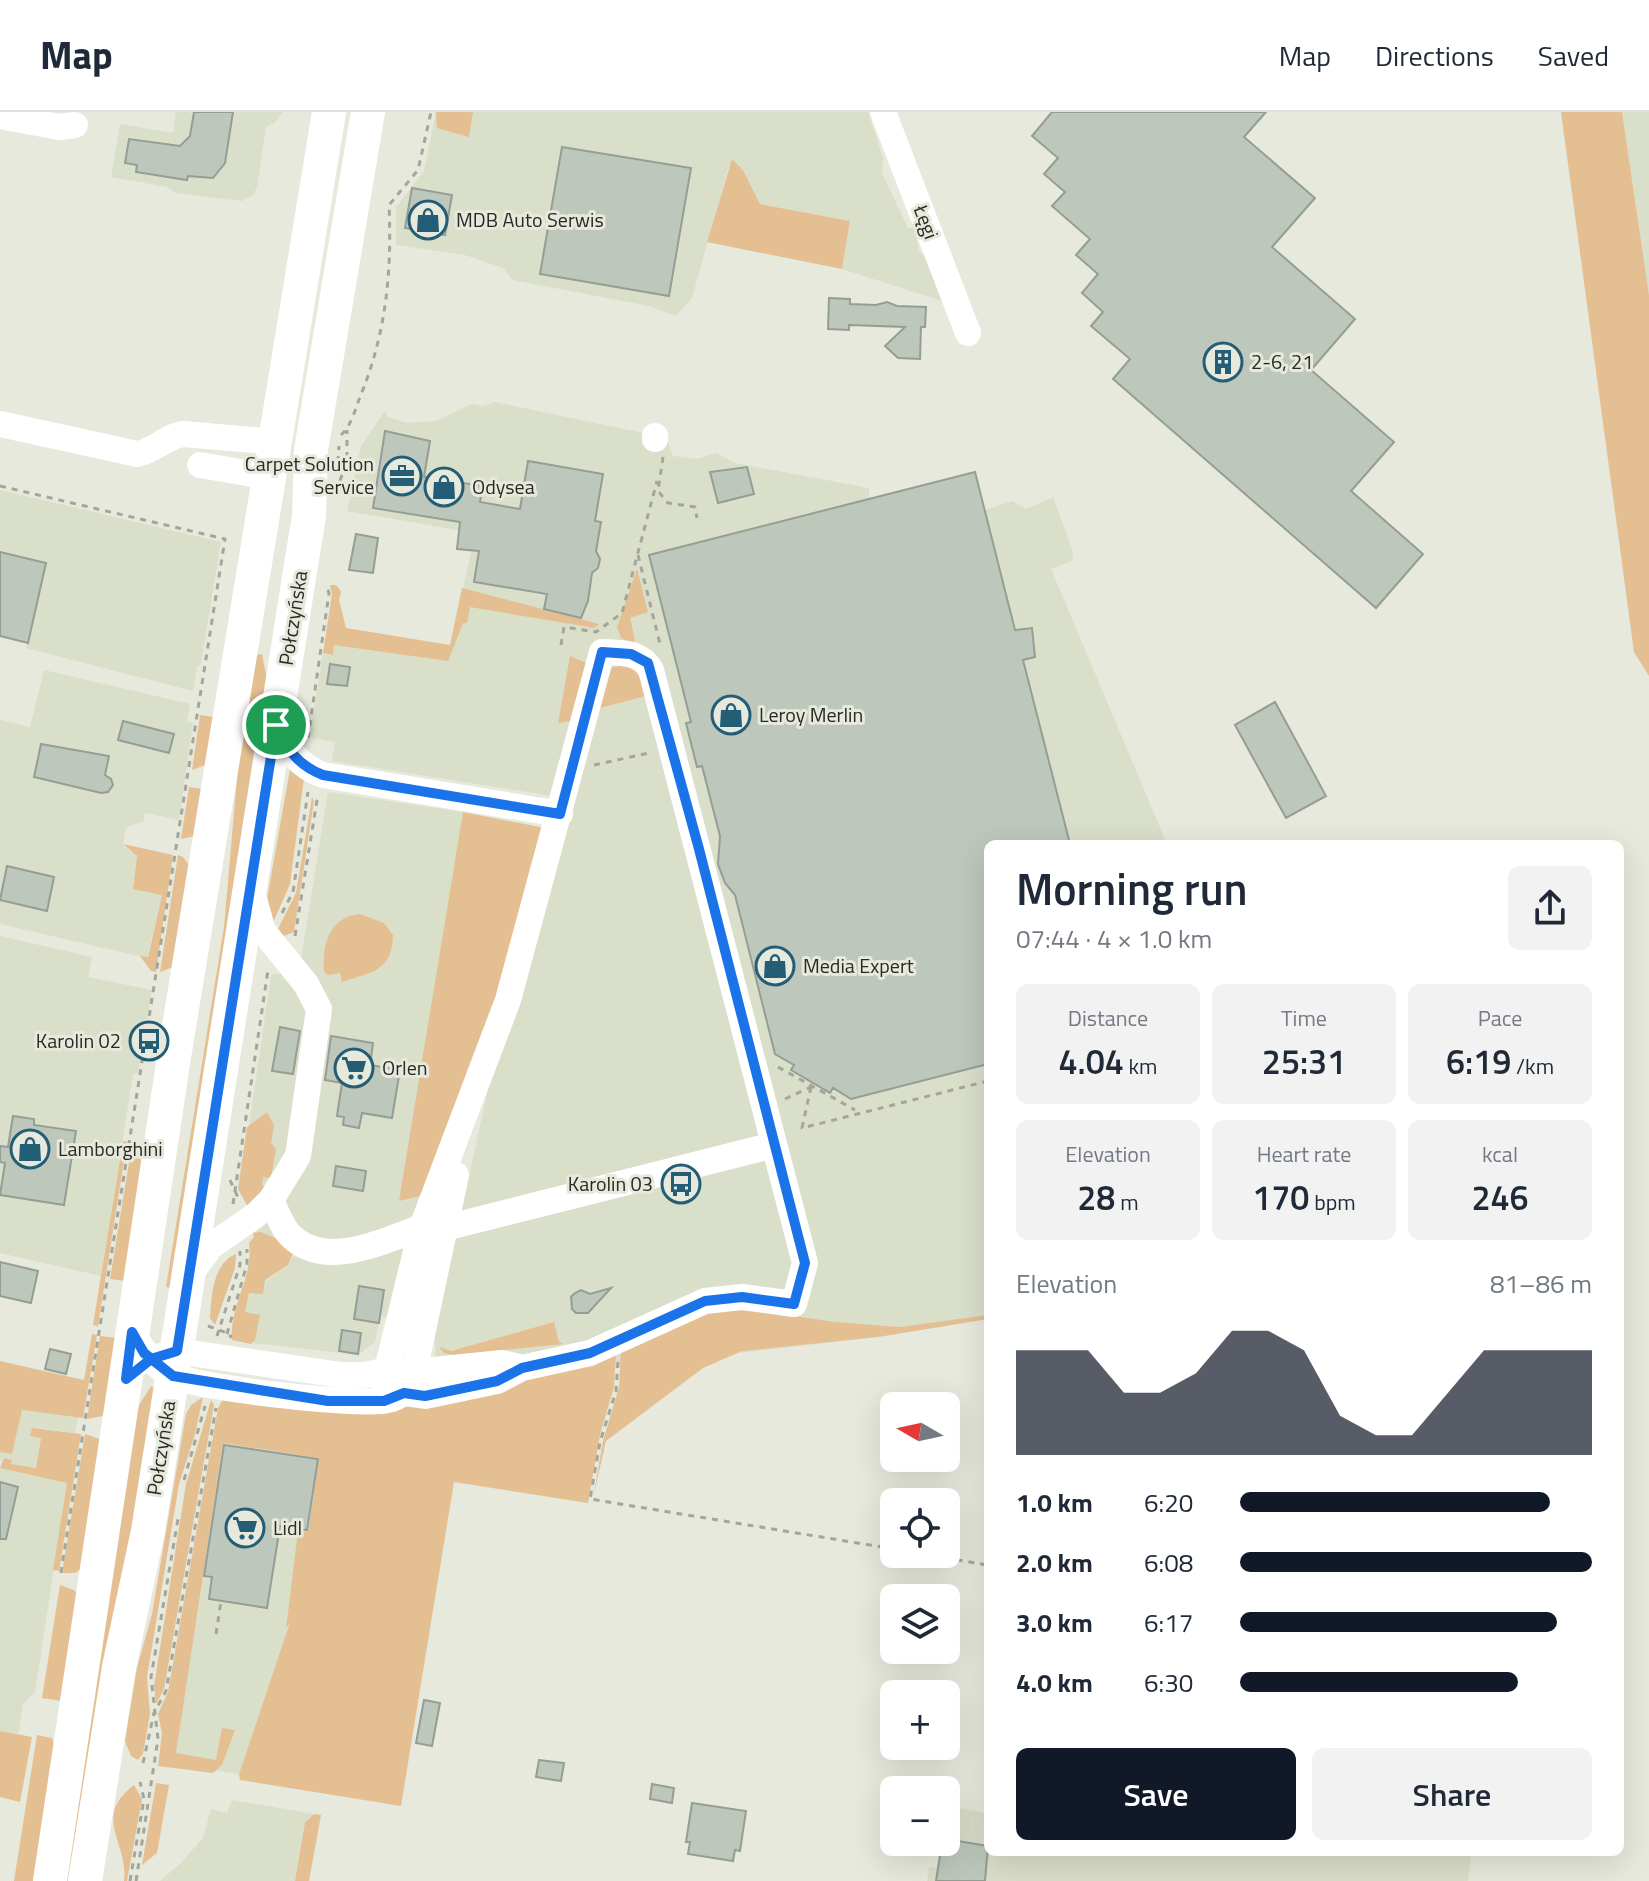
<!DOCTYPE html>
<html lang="en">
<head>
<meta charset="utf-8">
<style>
  :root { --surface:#fff; --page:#f2f2f3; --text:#1f2937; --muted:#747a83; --line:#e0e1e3; --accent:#111827 }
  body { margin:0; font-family:"Titillium Web",sans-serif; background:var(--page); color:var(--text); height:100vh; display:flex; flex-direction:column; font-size:30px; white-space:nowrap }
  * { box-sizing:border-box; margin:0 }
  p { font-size:26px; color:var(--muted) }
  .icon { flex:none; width:44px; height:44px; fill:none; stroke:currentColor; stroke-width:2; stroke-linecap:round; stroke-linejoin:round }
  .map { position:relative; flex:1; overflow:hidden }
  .side { position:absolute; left:984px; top:728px; width:640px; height:1016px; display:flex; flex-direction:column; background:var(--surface); border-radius:12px; box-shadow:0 8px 32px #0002 }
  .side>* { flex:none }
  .needle { width:52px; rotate:279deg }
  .fabs { position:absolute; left:880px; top:1280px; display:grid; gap:16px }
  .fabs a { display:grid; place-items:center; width:80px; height:80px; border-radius:12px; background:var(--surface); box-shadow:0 8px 32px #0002; font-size:40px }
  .pin { position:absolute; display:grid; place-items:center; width:68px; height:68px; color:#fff; margin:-34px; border:4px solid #fff; border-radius:50%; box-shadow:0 2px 8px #0007 }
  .round { display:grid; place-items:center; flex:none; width:84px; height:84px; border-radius:12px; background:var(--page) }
  .headline { display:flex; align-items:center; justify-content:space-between; height:136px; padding:0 32px }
  h1 { font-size:44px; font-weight:600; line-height:60px }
  .figures { display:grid; grid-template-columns:repeat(3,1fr); gap:12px; height:136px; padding:8px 32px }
  .figures div { display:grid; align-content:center; border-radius:12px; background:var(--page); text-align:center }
  .figures b { font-size:34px; font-weight:600 }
  .figures small { font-size:22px; font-weight:400 }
  .figures p { font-size:22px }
  .chart { height:224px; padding:16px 32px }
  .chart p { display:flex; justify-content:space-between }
  .chart svg { width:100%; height:144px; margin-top:8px; fill:var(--accent); opacity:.7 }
  .action { display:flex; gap:16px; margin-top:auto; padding:16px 32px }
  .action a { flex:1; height:92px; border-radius:12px; background:var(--accent); color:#fff; font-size:32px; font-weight:600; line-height:92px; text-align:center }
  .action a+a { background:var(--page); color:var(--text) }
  ul { padding:0 32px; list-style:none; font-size:26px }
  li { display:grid; grid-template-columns:128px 96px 1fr; align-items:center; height:60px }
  li i { height:20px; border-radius:10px; background:var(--accent) }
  header { display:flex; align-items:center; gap:48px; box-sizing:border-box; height:112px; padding:0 40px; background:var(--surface); border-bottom:2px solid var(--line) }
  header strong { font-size:38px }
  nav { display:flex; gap:44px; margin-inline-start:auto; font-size:28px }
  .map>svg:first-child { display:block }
  .built { fill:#dadfca }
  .green { fill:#e4bf91 }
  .building { fill:#bdc7bb; stroke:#959e94; stroke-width:2 }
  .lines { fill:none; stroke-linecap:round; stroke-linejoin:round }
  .path { stroke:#a4a69b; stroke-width:3; stroke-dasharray:6 6; stroke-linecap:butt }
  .minor { stroke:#fff; stroke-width:26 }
  .major { stroke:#fff; stroke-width:34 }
  .route-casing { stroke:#fff; stroke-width:16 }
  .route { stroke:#1a73e8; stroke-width:10 }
  .labels { text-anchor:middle; stroke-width:6; stroke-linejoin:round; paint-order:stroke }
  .poi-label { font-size:20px; fill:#292a25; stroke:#e6e9db; text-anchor:start }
  .street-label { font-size:20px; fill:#292a25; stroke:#e6e9db }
</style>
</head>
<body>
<header>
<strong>Map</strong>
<nav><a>Map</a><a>Directions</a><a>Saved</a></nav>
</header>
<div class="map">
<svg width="1649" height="1769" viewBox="0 0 1649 1769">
  <rect width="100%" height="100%" fill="#e6e9db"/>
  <!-- built -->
  <path class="built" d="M176 0H283L274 11 266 15 257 75 253 83 242 89 175 81 167 75 111 65 120 12 173 21Z
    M436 0H868L883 46 882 61 908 116H915L918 135 920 141 926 143 945 190 842 157 850 109 760 92 743 58 728 56 692 186 676 204 649 194 513 168 503 156 465 143 396 133V95L424 59Z
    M1622 0H1649V183Z
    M495 290 667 326 673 344 697 347 716 341 735 351 869 376V387L975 360 985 398 1012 389 1026 397 1053 385 1073 440 1072 449 1051 457 1167 732H988V1207L878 1225 616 1255 436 1289 435 1222 488 977 523 881 571 690 540 682 332 649 335 630 312 626 310 622 323 541 332 543 334 532 451 533 475 421 347 399 361 334 385 299 388 305 407 311 437 309 471 292 482 294Z
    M0 378 221 430 201 552 197 555 193 579 26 536 27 530 0 524Z
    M44 558 190 592 187 609 193 611 179 708 145 701 143 710 126 715 123 734 137 744 133 773 162 783 147 846 0 812V608L30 615Z
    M328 680 463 700 400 1088 425 1083 413 1111 332 1134 295 1116 292 1102 273 1124 257 1120 241 1069 271 863 282 861 301 847Z
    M0 824 92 845 88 865 152 878 138 961 133 962 101 1164 0 1141Z
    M401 1135 404 1142 391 1206 380 1204 375 1230 358 1243 254 1231 245 1201 249 1181 288 1153 292 1145Z
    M229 1294 358 1304 239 1662 171 1652Z
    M22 1298 78 1305 75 1321 39 1316 41 1325 36 1356 11 1352V1348L4 1346 0 1350V1340L12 1342Z
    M0 1356 67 1371 35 1580 23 1592 18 1623 0 1619Z
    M232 1688 314 1702 305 1710 295 1769H160L181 1751 203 1726 211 1697 227 1701Z
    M953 1695 988 1701V1740H1472L1468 1769H927L929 1755 938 1756 942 1730H946V1712H950Z"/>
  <!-- green -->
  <path class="green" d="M436 0H473L469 25 437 16Z
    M1561 0H1622L1649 183V564L1634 540Z
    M732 47 743 58 760 92 850 109 842 157 707 130Z
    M637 457 648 500 630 506 635 529 631 531 621 526 617 515Z
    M330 473H336L341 479 339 488 346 516 450 533 462 476 599 512 595 516 470 495 467 511H463L448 549 334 533 333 543 323 541 332 482Z
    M262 542 268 573 171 1176 166 1175 224 815 238 655 255 543Z
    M570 544 586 551 572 609 558 611Z
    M625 553 636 556 649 583 596 597 611 556Z
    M200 603 214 605 208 652 192 658Z
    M290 657 304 666 290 772 272 813 267 787Z
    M189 675 202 677 195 724 181 727Z
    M312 685 314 689 294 820 281 825 277 819 296 781Z
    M463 700 540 715 544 722 497 891 425 1083 399 1089Z
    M123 732 173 743 156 860 151 859 140 844 148 845 162 783 133 777 137 744Z
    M178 743 183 745 191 756 173 855 160 860Z
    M360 802 384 811 393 823C392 860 371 860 342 870L340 861 327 863 324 859C322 831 330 805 360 802Z
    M267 1000 274 1013 271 1031 276 1037 271 1066 263 1065 262 1073 267 1075 248 1095 238 1077 247 1015Z
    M123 1029 127 1030 98 1214 93 1213Z
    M132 1032 140 1039 142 1067 126 1169 110 1167Z
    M260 1120 282 1128 293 1141 288 1153 265 1168 263 1182 249 1181 245 1200 260 1203 255 1228 251 1232 232 1228C229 1194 254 1165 249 1131L254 1125 253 1121Z
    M236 1142 235 1156 215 1213 210 1206C211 1185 213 1151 236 1142Z
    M745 1197 835 1210 900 1215 988 1203V1207L878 1225 742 1239 703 1256 606 1329 593 1386 603 1329 619 1275 621 1238 704 1200Z
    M554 1210 559 1230 563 1232 453 1243 444 1241 439 1235 451 1239Z
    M92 1222 97 1223 83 1306 22 1298 12 1342 0 1340V1249L84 1268Z
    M100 1224 118 1226 106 1296 102 1304 87 1307Z
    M616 1241 614 1275 600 1323 588 1391 454 1370 401 1694 240 1668 239 1662 290 1510 286 1517 298 1419 308 1420 319 1346 223 1331 176 1641 216 1648 222 1616 235 1618 222 1653 213 1661 158 1654 162 1621 158 1602 168 1580 218 1296 224 1286 320 1296Z
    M151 1274 155 1277 75 1769H60L136 1298Z
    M203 1285 195 1322 179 1372 147 1565 150 1602 143 1642 138 1648 131 1644 125 1629 137 1556 152 1502 186 1302 191 1293Z
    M211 1288 214 1293 164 1577 156 1592 154 1574 186 1372Z
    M32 1316 81 1322 59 1459 53 1458 67 1371 0 1356 4 1346 12 1348 11 1352 36 1356 41 1326 30 1324Z
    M85 1322 99 1327 101 1334 81 1457 75 1461H62Z
    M60 1473 74 1478 78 1484 62 1589 42 1586Z
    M0 1619 32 1625 20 1690 0 1685Z
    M37 1623 52 1626 55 1637 33 1769H14Z
    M156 1671 169 1673 157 1741 142 1753Z
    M134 1673 142 1687 127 1769H124C129 1730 91 1706 134 1673Z
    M314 1702 321 1703 309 1769H295L305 1710Z"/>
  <!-- building -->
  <path class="building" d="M194 0H233L225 51 213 66 188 64 187 68 136 60 137 53 125 51 129 27 180 34 190 24Z
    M1052 0H1266L1244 25 1315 86 1272 135 1355 207 1311 258 1394 330 1351 379 1423 442 1376 496 1113 267 1130 247 1091 214 1103 200 1082 181 1098 162 1076 143 1090 127 1052 94 1065 80 1044 62 1058 46 1032 24Z
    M562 35 691 56 669 184 540 162Z
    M412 76 452 83 445 123 405 116Z
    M829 186 850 187V192L876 193 887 190 897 194 926 195 925 215H921L920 247 898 246 885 234 905 215 849 213V218L828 217Z
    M385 319 430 329 424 365 483 374 480 390 520 397 528 349 603 362 595 409 601 410 596 439 600 447 598 456 592 461 588 489 581 506 544 497 547 482 474 470 479 439 457 437 460 410 373 396Z
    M747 355 754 382 718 391 710 360Z
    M975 360 1015 518 1032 516 1035 545 1023 548 1070 732H988V952L851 987 833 976 830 981 791 958 794 953 775 942 735 783 725 771 718 752 720 724 702 654 697 655 686 611 691 610 649 443Z
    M356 422 378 426 373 461 349 458Z
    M0 440 46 451 28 531 0 524Z
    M330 552 350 555 347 574 327 572Z
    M1275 590 1326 684 1286 706 1235 613Z
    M123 609 174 622 169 641 118 628Z
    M41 632 109 644 105 663 111 667 113 673 108 680 101 681 34 665Z
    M7 754 54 765 47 799 0 788Z
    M280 915 300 919 293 962 272 959Z
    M331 924 373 931 370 953 400 958 392 1006 362 1001 359 1016 343 1013 344 1005 337 1004 342 971 325 968Z
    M13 1004 34 1007V1013L76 1019 64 1093 0 1083 5 1051 0 1050V1034L8 1035Z
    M336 1054 366 1059 363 1079 333 1074Z
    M0 1150 38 1159 31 1191 0 1184Z
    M359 1174 384 1178 379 1211 354 1207Z
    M611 1176 588 1201H576L572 1197 571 1185 575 1181 581 1178 590 1182Z
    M342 1218 361 1221 358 1242 339 1239Z
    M50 1237 71 1242 66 1262 45 1257Z
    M224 1333 318 1347 307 1418 280 1414 267 1496 209 1487 212 1465 204 1464Z
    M0 1370 18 1375 6 1427H0Z
    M424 1588 440 1591 432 1634 416 1631Z
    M539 1648 564 1651 561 1669 536 1665Z
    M652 1672 674 1676 672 1691 650 1687Z
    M692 1691 746 1699 740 1739 735 1738 733 1749 688 1742 690 1730H686Z
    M946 1727 988 1734 985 1769H936L942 1730H946Z"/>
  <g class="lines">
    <!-- path -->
    <path class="path" d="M341 323C351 314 355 298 360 285 386 222 392 161 389 93L418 58 431 0
      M663 345 658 379 668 391 695 395 697 406
      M337 362 339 334
      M0 374 225 427 60 1466
      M336 380 347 349V318
      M638 443 661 536
      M561 533 564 515 596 520 622 501 657 369
      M308 626 329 481 326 472
      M594 653 649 641
      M282 801 293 780 308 680
      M295 824 318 682
      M778 955 855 998
      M811 975 802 1016 988 969
      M785 987 811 975
      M230 1068 240 1090
      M233 1092 268 858
      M208 1214 230 1222 231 1226
      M227 1222 247 1152V1137
      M217 1224 240 1153V1139
      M618 1250 616 1279 600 1330 590 1387 894 1437
      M184 1368 205 1294
      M921 1442 988 1453
      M216 1522 221 1489
      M143 1651 154 1601 166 1579 216 1296
      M130 1769 144 1687 140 1670
      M136 1769 158 1627 151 1565 178 1407"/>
    <!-- minor -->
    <path class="minor" d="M883 0 968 221
      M0 4 59 15 75 13
      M0 312 137 342C154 339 167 324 183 322L276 330
      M655 327V324
      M200 353 270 365
      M276 613C287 637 298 654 323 663L560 702
      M271 1088C276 1099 281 1112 288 1121 323 1160 382 1129 422 1115
      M445 1116 774 1033
      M190 1163 211 1134 256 1103 271 1088 298 1044 319 897 306 872 263 819 252 780
      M132 1220C142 1237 155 1256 173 1264 200 1276 366 1296 392 1287 405 1283 409 1272 414 1260L456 1063
      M158 1245 177 1239 341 1263H365L387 1258 414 1260 502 1251 519 1255
      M384 1289 387 1258 422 1115 508 888 602 540C621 541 640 539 651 558L805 1151 794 1192 742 1185 705 1189 590 1241 522 1256 497 1269 425 1284 404 1281"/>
    <!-- major -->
    <path class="major" d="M50 1769 174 945 329 0
      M85 1769 119 1555 148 1419 301 453 309 404 311 338 368 0"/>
  </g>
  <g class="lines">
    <!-- route casing -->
    <g class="route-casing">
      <path id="route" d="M276 613 177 1239 151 1247 126 1267 132 1220 144 1241 173 1264 328 1289H384L404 1281 425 1284 497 1269 522 1256 590 1241 705 1189 742 1185 794 1192 805 1151 699 737 648 551 631 542 602 540 560 702 323 663C297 653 287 637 276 613"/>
    </g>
    <!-- route -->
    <use href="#route" class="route"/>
  </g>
  <!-- icons -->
  <defs>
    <g id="shop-ring" transform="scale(2)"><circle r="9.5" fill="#e6e9db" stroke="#235d76" stroke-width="1.5"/><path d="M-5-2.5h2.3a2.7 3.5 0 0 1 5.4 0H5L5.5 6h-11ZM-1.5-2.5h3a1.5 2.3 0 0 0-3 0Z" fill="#235d76"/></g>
    <g id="building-ring" transform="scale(2)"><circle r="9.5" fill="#e6e9db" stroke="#235d76" stroke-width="1.5"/><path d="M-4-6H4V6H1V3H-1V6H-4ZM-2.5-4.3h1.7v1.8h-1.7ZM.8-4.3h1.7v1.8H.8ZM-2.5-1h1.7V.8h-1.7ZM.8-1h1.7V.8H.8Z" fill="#235d76"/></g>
    <g id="office-ring" transform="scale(2)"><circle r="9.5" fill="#e6e9db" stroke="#235d76" stroke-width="1.5"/><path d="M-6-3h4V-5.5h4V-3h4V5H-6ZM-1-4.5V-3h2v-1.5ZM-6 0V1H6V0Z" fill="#235d76"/></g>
    <g id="bus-ring" transform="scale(2)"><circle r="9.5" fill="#e6e9db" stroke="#235d76" stroke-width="1.5"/><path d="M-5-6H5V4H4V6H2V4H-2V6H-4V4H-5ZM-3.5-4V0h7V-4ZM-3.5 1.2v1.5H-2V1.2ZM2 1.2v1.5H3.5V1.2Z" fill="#235d76"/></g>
    <g id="supermarket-ring" transform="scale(2)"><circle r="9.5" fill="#e6e9db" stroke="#235d76" stroke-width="1.5"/><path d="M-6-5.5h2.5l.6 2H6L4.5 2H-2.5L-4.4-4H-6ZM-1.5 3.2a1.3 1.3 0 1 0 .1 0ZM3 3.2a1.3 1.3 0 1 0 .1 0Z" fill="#235d76"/></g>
  </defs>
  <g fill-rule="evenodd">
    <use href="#shop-ring" x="428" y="108"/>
    <use href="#building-ring" x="1223" y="250"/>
    <use href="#office-ring" x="402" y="364"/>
    <use href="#shop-ring" x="444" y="375"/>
    <use href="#shop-ring" x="731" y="603"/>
    <use href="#shop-ring" x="775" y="854"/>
    <use href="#bus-ring" x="149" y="929"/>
    <use href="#supermarket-ring" x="354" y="956"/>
    <use href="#shop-ring" x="30" y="1037"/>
    <use href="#bus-ring" x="681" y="1072"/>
    <use href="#supermarket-ring" x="245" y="1416"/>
  </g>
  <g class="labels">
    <!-- poi labels -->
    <g class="poi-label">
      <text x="456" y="115">MDB Auto Serwis</text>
      <text x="1251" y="257">2-6, 21</text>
      <text x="374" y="359" text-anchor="end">Carpet Solution<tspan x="374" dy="23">Service</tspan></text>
      <text x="472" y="382">Odysea</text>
      <text x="759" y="610">Leroy Merlin</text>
      <text x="803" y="861">Media Expert</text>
      <text x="121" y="936" text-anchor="end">Karolin 02</text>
      <text x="382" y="963">Orlen</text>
      <text x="58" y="1044">Lamborghini</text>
      <text x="653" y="1079" text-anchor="end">Karolin 03</text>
      <text x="273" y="1423">Lidl</text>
    </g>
    <!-- street labels -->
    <g class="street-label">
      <text transform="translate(926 110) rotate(69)" y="7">Łęgi</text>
      <text transform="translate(293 506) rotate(-81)" y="7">Połczyńska</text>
      <text transform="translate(161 1336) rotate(-81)" y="7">Połczyńska</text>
    </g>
  </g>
</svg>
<div class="fabs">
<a><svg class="needle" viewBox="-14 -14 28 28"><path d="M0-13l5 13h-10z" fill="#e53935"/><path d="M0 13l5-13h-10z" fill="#747a83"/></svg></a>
<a><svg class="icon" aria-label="locate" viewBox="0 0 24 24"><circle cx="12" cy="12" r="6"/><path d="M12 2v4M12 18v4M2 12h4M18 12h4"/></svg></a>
<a><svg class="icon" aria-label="layers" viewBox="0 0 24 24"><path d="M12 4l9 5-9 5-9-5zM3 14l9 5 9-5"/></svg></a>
<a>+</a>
<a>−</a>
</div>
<div class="pin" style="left:276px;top:613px;background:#1e9e55"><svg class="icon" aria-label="arrive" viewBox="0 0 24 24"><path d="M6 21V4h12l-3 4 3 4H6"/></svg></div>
<section class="side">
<div class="headline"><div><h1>Morning run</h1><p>07:44 · 4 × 1.0 km</p></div><a class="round"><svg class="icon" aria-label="share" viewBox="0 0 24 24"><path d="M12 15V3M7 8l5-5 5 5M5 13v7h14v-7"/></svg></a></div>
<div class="figures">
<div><p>Distance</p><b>4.04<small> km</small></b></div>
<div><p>Time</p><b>25:31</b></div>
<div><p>Pace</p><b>6:19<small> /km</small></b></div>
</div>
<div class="figures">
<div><p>Elevation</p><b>28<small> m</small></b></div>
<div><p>Heart rate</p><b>170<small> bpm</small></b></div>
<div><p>kcal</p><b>246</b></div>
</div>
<div class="chart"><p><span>Elevation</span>81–86 m</p>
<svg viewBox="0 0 160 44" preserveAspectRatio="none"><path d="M0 44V12L10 12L20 12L30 25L40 25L50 19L60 6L70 6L80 12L90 32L100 38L110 38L120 25L130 12L140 12L150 12L160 12V44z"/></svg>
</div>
<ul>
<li><b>1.0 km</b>6:20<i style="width:88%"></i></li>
<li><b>2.0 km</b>6:08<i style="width:100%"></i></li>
<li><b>3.0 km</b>6:17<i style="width:90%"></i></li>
<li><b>4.0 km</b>6:30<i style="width:79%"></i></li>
</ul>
<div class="action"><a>Save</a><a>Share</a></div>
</section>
</div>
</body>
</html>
